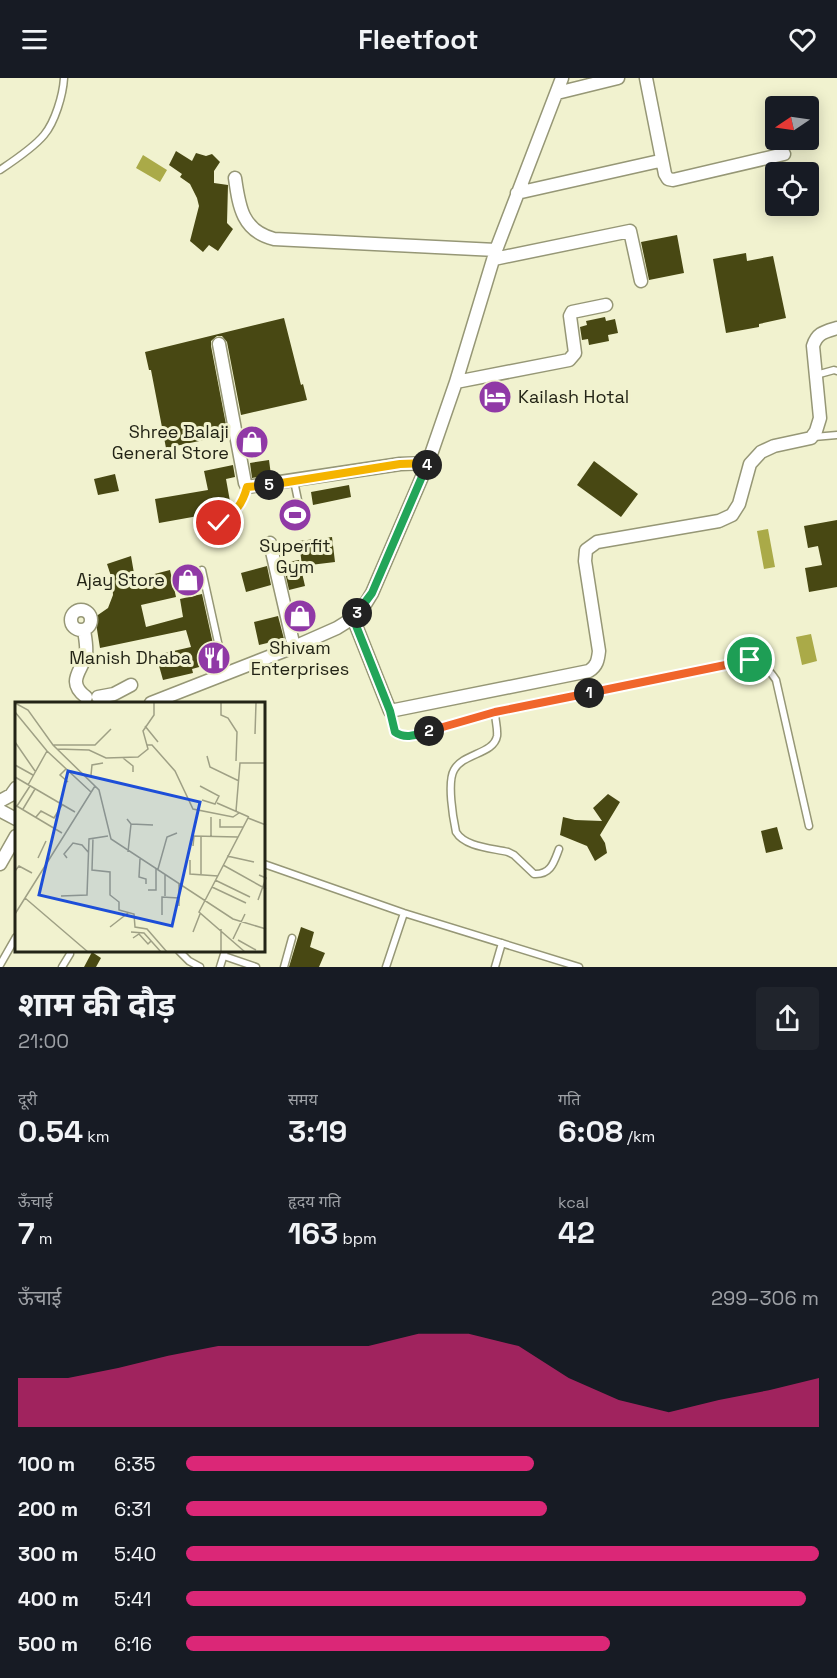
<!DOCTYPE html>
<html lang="hi">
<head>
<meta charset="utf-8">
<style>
  :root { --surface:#171b24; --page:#20242c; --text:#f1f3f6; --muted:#9ea1a6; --accent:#db2777 }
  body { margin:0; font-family:"Space Grotesk","Noto Sans Devanagari",sans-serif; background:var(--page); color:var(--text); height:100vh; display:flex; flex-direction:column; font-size:22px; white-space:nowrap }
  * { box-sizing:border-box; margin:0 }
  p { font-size:20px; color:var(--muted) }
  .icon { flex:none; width:33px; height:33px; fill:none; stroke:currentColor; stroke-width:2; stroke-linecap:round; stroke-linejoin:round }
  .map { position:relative; height:889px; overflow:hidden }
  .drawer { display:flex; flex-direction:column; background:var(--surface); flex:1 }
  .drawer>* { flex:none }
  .needle { width:39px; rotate:257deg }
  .tools { position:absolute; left:765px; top:18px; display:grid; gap:12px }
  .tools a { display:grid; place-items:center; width:54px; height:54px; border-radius:6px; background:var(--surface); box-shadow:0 3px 15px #0003; font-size:30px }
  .pin { position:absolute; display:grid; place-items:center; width:51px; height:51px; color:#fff; margin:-26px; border:3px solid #fff; border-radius:50%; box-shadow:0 2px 6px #0007 }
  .km { position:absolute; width:30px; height:30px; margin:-15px; border-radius:50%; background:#222; color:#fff; font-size:16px; line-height:30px; text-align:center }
  .round { display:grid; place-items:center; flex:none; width:63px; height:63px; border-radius:6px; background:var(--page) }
  .headline { display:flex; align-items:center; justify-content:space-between; height:102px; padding:0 18px }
  h1 { font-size:33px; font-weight:700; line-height:45px }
  .metrics { display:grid; grid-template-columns:repeat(3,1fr); gap:9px; height:102px; padding:6px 18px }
  .metrics div { display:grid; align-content:center }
  .metrics b { font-size:30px; font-weight:700 }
  .metrics small { font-size:16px; font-weight:400 }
  .metrics p { font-size:16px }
  .chart { height:168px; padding:12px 18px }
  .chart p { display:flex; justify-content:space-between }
  .chart svg { width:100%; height:108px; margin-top:6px; fill:var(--accent); opacity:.7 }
  ul { padding:0 18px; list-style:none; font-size:20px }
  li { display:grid; grid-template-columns:96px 72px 1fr; align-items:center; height:45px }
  li i { height:15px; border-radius:8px; background:var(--accent) }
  header { display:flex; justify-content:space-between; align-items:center; height:78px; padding:0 18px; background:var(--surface); font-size:27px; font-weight:700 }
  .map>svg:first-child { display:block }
  .water { fill:#aaaa48 }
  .building { fill:#484813 }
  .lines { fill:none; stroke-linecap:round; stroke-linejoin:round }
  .service-casing { stroke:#969776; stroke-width:9 }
  .minor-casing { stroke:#969776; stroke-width:15 }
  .service { stroke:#fff; stroke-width:6 }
  .minor { stroke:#fff; stroke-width:12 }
  .split-1-casing { stroke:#fff; stroke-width:12 }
  .split-2-casing { stroke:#fff; stroke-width:12 }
  .split-3-casing { stroke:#fff; stroke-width:12 }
  .split-4-casing { stroke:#fff; stroke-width:12 }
  .split-5-casing { stroke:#fff; stroke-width:12 }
  .split-6-casing { stroke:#fff; stroke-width:12 }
  .split-1 { stroke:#f0652b; stroke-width:8 }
  .split-2 { stroke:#f0652b; stroke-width:8 }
  .split-3 { stroke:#22a559; stroke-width:8 }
  .split-4 { stroke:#22a559; stroke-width:8 }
  .split-5 { stroke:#f5b400; stroke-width:8 }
  .split-6 { stroke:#f5b400; stroke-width:8 }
  .labels { text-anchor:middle; stroke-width:6; stroke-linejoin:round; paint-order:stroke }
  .poi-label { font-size:18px; fill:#232416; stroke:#f1f2cf; text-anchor:end }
  .inset-road { fill:none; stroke:#9fa085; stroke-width:1.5 }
  .view { fill:#1d4ed8; fill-opacity:0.15; stroke:#1d4ed8; stroke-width:3 }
  .inset-edge { fill:none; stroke:#232416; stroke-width:3 }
</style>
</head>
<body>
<header><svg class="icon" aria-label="menu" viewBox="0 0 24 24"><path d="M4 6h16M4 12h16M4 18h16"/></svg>Fleetfoot<svg class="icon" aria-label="heart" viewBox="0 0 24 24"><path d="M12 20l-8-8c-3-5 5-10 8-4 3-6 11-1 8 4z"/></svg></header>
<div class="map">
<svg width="837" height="889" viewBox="0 0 837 889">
  <rect width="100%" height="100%" fill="#f1f2cf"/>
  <!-- water -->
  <path class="water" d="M143 77 167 92 160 104 136 90Z
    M768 451 775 489 764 491 757 453Z
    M811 556 817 583 802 587 796 559Z"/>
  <!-- building -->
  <path class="building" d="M176 73 192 83 196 75 206 78 212 76 220 84 214 93V105L228 107 227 145 233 151 218 173 209 167 203 174 190 163 199 128 197 120 190 106 180 99 182 96 169 87Z
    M677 157 684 195 649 202 641 164Z
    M746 175 747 183 773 178 786 240 759 246V249L726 255 713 181Z
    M605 239 606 243 615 241 618 255 608 257 609 263 589 267 588 261 582 262 580 249 587 247 586 243Z
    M284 240 301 307 303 306 307 322 241 337 227 264 222 258H217L211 263V268L228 357 166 370 151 292H149L145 274Z
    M269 382 271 397 252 400 250 385Z
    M594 383 638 416 621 439 577 407Z
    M233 387 235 399 226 401 231 429 226 433 159 445 155 421 208 412 204 393Z
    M115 396 119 413 98 417 94 401Z
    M349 407 351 419 313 427 311 414Z
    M837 442V509L809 514 805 490 822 487 818 468 808 470 804 448Z
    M332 459 335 484 302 488 299 463Z
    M131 478 135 501 170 492 176 519 141 527 146 549 183 539 180 521 202 516 217 584 192 591 193 595 163 602 156 577 191 569 186 552 100 570 95 539 108 530 113 517 112 501 107 486Z
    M299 482 305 508 289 512 283 485Z
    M267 488 271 507 246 514 241 495Z
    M278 538 284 561 259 567 254 544Z
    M608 716 620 724 600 757 605 765 607 775 595 783 587 768 560 757 563 739 575 742 602 743 593 730Z
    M777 749 783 771 766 775 761 753Z
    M301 849 314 854 310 869 325 875 319 889H289Z
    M92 874 101 880 96 889H84Z"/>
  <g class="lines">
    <!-- service casing -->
    <g class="service-casing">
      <path id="service" d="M0 92C12 84 35 68 44 57 55 44 63 17 64 0
        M816 297 834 292 837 293
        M814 359 837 357
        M294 403 303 446
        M219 445C235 434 242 428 247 409
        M202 492 225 596
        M390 633 395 654 401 658H410L495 634 750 582C762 586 769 591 776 602L809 748
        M495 634C495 642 498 651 497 658 494 676 463 675 454 692 447 704 453 740 456 754 465 769 491 770 508 774L514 777 534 796C551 797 554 784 559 771
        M264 786 404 835 579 889
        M179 873 189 883 200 889
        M224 878 256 889
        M0 887 16 859
        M62 889 70 876
        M220 889 225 873
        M284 889 292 860
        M386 889 404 835
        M495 889 502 865"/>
    </g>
    <!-- minor casing -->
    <g class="minor-casing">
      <path id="minor" d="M646 0 665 96 668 101 673 102 784 76
        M557 15 618 0
        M235 100C239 128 242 153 274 161L496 172
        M517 115 655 84
        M494 181 630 153 641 203
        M219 266 245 405 247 409 400 386 428 385
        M456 304 569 282 575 275 570 238 572 234 606 227
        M270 465 294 569
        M71 542a10 10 0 1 1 20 0a10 10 0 1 1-20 0Z
        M353 540 390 633 589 593C597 588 598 582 599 573L585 483 586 472 597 464 719 443 732 437 739 426 750 386 761 374 774 368 811 360 816 353 820 340 813 268C817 255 824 254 837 250
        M84 552C85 559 87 568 86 576 83 592 65 603 86 619
        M98 619 114 616 131 607
        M151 625 294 569 337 550 353 540 364 528 372 515 428 385 456 304 496 172 562 0
        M0 723 11 717 16 710
        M1 733 16 741
        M0 786 16 758"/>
    </g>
    <!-- service -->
    <use href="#service" class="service"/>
    <!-- minor -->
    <use href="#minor" class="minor"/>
  </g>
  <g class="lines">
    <!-- split-1 casing -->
    <g class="split-1-casing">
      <path id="split-1" d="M589 615 750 582"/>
    </g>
    <!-- split-2 casing -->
    <g class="split-2-casing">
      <path id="split-2" d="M429 653 495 634 589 615"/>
    </g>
    <!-- split-3 casing -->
    <g class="split-3-casing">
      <path id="split-3" d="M357 535 353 540 390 633 395 654C406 662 418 656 429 653"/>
    </g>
    <!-- split-4 casing -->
    <g class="split-4-casing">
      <path id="split-4" d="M357 535 372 515 427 387"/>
    </g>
    <!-- split-5 casing -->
    <g class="split-5-casing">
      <path id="split-5" d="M269 407 400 386 428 385 427 387"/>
    </g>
    <!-- split-6 casing -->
    <g class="split-6-casing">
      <path id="split-6" d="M219 445C235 434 242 428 247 409L269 407"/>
    </g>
    <!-- split-1 -->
    <use href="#split-1" class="split-1"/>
    <!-- split-2 -->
    <use href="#split-2" class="split-2"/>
    <!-- split-3 -->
    <use href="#split-3" class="split-3"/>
    <!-- split-4 -->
    <use href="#split-4" class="split-4"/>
    <!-- split-5 -->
    <use href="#split-5" class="split-5"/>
    <!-- split-6 -->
    <use href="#split-6" class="split-6"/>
  </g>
  <!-- icons -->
  <defs>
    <g id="hotel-disc" transform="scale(1.725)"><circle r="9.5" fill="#9039a6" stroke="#f1f2cf"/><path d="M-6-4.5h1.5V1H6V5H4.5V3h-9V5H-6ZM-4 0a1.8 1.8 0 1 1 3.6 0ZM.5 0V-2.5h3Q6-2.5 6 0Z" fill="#fff"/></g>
    <g id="shop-disc" transform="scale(1.725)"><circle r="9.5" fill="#9039a6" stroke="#f1f2cf"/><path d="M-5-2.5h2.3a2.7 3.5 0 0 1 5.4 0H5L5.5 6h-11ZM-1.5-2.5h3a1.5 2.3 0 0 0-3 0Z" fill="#fff"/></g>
    <g id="stadium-disc" transform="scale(1.725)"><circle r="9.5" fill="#9039a6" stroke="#f1f2cf"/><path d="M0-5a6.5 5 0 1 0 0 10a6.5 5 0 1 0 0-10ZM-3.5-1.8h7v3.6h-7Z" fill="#fff"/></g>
    <g id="restaurant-disc" transform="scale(1.725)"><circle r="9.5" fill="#9039a6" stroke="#f1f2cf"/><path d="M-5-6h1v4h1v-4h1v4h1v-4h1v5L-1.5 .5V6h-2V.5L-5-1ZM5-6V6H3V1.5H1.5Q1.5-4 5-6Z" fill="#fff"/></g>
  </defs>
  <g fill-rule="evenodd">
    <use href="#hotel-disc" x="495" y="319"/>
    <use href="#shop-disc" x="252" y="364"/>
    <use href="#stadium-disc" x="295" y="437"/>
    <use href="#shop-disc" x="188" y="502"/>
    <use href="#shop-disc" x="300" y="538"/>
    <use href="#restaurant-disc" x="214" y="580"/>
  </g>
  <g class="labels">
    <!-- poi labels -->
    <g class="poi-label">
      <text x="518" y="325" text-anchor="start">Kailash Hotal</text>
      <text x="229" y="360">Shree Balaji<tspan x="229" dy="21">General Store</tspan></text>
      <text x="295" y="474" text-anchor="middle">Superfit<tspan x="295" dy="21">Gym</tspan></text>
      <text x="165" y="508">Ajay Store</text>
      <text x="300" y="576" text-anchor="middle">Shivam<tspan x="300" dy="21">Enterprises</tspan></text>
      <text x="191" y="586">Manish Dhaba</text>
    </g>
  </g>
  <!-- overview -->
  <g transform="translate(15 624)">
    <rect width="250" height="250" fill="#f1f2cf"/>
    <path class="inset-road" d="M0 1 13 8 38 43 84 88 96 137 218 217 251 227M206 1V13L213 16 222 30 221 59M0 10 32 49 76 90M130 24 143 40M240 32 241 1M0 40 20 69M38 43H80L96 27M132 43H137L160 69 178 107 218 115 224 111M42 47 74 48 91 56 123 55 133 47 128 29 139 13V1M192 54 195 65 224 79M108 56 118 64V70M0 63 18 73M51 67 45 73 53 80M76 73 77 63 88 61M0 75 60 110M13 83 32 49M185 84 204 94 200 102 187 98M202 101 234 115M0 103 47 131M2 104 15 84M8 107 20 87M221 109 225 61H251M21 115 26 109 39 116 47 103M196 115V134M112 117 116 122 113 150M205 117V125H228M116 122 138 123M78 136 77 168 95 170V193L104 200V208L119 212 120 225 132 227 152 250M178 144 179 134 223 135M212 154 239 160M23 156 31 139M52 156 49 152 58 141 67 143 74 151M125 157 124 175 131 177V182M175 158V172L203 174M208 163 251 187M143 167 152 135 162 131M0 169 4 164 17 171M186 172V135M200 178 235 195M164 182V204M197 185 231 201M133 188H141V167M46 194 72 193 74 137 93 134M150 194V173M10 196 73 250M243 198 251 176 244 173M0 212 80 84M147 213V195L164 196M95 225 113 211M116 230 129 231 146 250M178 230 185 212M118 236 124 232 133 242 136 239M218 237 230 212M223 238 241 248M206 250V227M230 250 184 210 233 116 251 123"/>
    <path class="view" d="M53 69 185 100 157 224 24 193Z"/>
    <rect width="250" height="250" class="inset-edge"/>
  </g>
</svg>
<div class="tools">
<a><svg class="needle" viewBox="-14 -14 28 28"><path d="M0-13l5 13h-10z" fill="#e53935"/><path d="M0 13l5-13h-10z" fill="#9ea1a6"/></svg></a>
<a><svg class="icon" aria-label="locate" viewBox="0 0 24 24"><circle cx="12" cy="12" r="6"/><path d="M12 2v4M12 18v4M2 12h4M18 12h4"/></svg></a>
</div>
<div class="pin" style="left:750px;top:582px;background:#1e9e55"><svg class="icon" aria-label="arrive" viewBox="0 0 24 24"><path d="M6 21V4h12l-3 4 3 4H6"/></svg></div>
<div class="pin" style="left:219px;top:445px;background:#d93025"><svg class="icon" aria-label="check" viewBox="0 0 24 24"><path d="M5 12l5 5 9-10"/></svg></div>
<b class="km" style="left:589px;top:615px">1</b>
<b class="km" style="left:429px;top:653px">2</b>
<b class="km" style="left:357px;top:535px">3</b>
<b class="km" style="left:427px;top:387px">4</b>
<b class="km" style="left:269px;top:407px">5</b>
</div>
<section class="drawer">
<div class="headline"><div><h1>शाम की दौड़</h1><p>21:00</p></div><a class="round"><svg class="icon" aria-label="share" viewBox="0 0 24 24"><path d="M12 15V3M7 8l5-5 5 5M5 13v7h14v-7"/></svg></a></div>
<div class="metrics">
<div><p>दूरी</p><b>0.54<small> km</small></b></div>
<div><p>समय</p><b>3:19</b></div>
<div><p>गति</p><b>6:08<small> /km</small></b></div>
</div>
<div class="metrics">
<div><p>ऊँचाई</p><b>7<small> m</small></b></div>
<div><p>हृदय गति</p><b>163<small> bpm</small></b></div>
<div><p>kcal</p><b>42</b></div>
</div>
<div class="chart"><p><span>ऊँचाई</span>299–306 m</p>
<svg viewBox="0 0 160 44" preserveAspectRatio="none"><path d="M0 44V24L10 24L20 20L30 15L40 11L50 11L60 11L70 11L80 6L90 6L100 11L110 24L120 33L130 38L140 33L150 29L160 24V44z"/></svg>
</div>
<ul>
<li><b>100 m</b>6:35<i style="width:55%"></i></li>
<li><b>200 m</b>6:31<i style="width:57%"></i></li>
<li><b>300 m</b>5:40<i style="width:100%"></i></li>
<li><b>400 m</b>5:41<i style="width:98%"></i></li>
<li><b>500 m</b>6:16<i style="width:67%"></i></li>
</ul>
</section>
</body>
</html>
